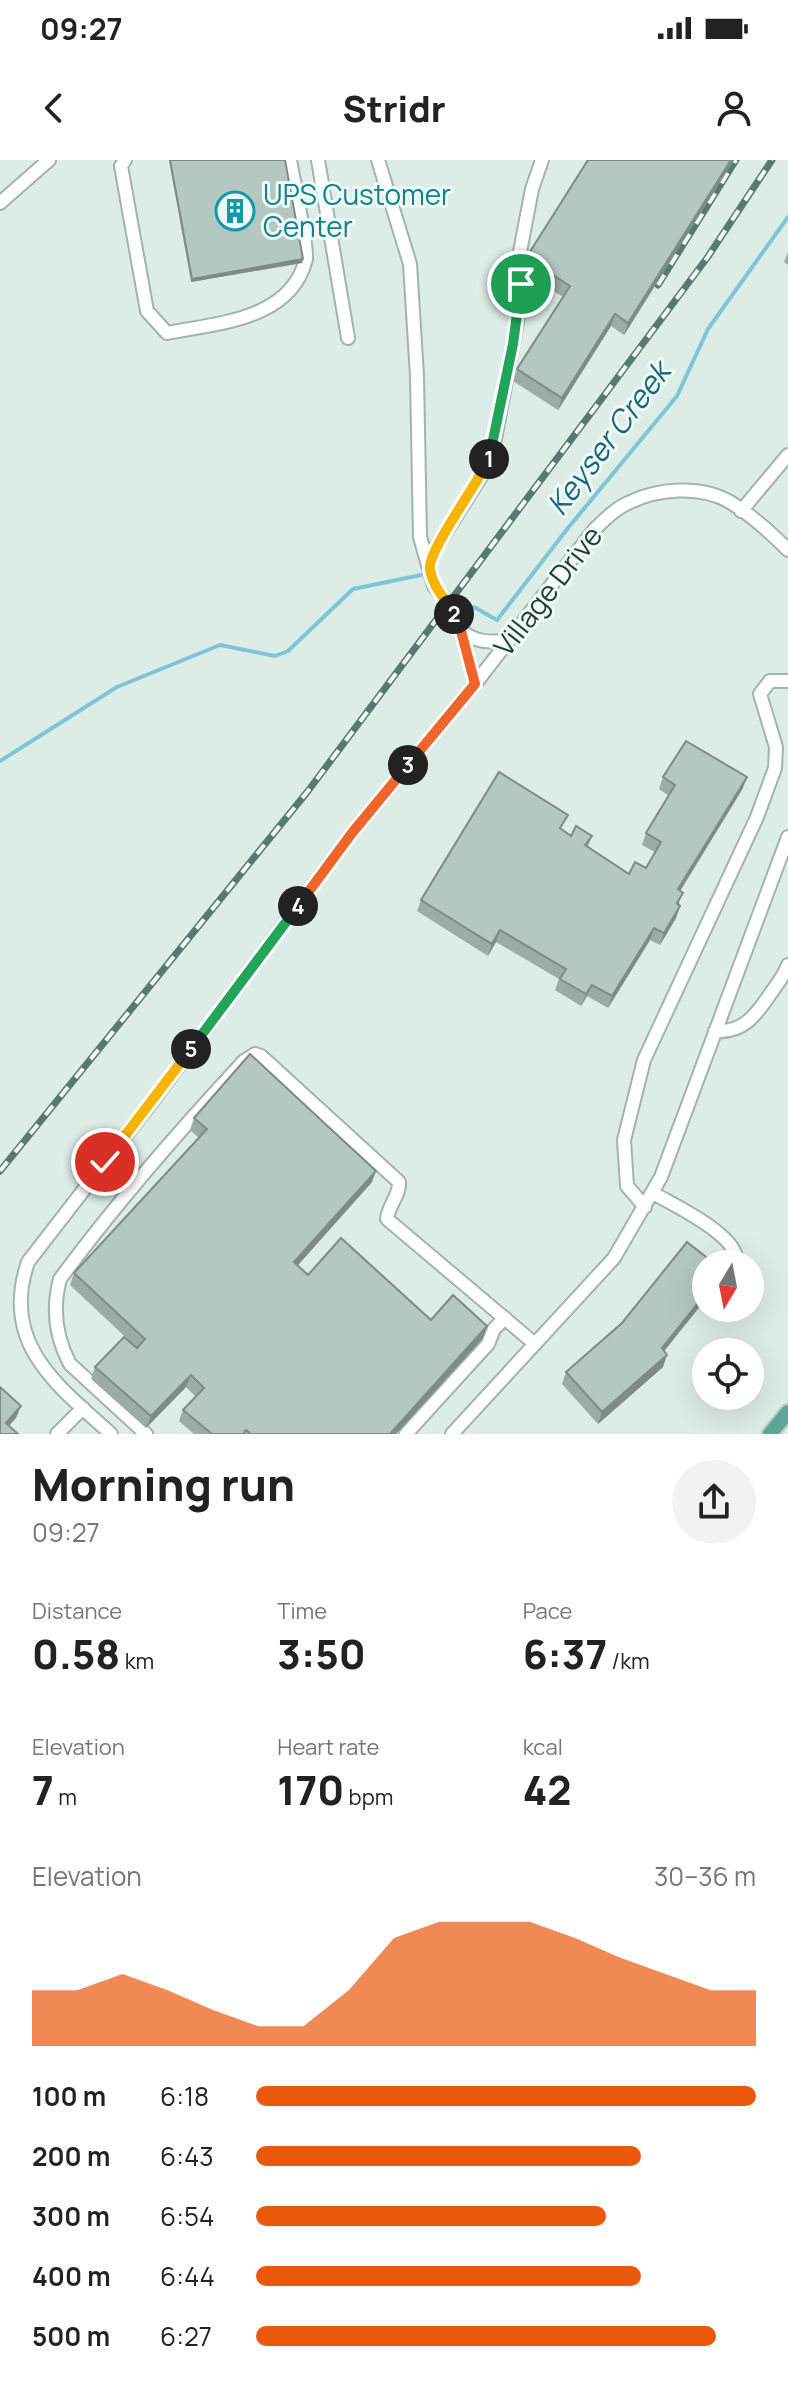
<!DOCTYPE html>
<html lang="en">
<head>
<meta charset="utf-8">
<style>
  :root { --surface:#fff; --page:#f2f2f2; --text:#222; --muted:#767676; --accent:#ea580c }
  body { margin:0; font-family:Manrope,sans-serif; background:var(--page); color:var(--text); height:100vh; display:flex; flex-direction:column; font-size:30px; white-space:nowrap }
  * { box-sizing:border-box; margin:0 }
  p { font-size:26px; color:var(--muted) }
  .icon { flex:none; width:44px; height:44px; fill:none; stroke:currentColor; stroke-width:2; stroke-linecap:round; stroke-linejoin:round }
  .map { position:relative; height:1274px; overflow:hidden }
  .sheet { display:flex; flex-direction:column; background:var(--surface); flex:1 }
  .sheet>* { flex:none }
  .needle { width:52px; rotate:190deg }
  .fabs { position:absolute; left:692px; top:1090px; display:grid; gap:16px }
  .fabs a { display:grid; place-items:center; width:72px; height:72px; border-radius:50%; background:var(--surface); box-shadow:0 8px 32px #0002; font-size:40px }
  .pin { position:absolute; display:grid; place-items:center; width:68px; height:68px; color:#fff; margin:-34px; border:4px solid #fff; border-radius:50%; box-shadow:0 2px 8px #0007 }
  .km { position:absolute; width:40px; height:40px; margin:-20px; border-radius:50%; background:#222; color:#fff; font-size:22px; line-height:40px; text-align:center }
  .round { display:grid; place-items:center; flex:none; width:84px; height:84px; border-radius:42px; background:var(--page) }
  .head { display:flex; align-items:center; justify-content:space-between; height:136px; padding:0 32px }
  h1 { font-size:44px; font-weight:800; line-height:60px }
  .figures { display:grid; grid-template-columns:repeat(3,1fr); gap:12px; height:136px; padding:8px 32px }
  .figures div { display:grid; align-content:center }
  .figures b { font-size:40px; font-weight:800 }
  .figures small { font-size:22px; font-weight:400 }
  .figures p { font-size:22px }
  .chart { height:224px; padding:16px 32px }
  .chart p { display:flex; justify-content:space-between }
  .chart svg { width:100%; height:144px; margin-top:8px; fill:var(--accent); opacity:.7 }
  ul { padding:0 32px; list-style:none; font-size:26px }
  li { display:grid; grid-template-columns:128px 96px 1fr; align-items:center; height:60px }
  li i { height:20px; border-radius:10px; background:var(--accent) }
  .status { display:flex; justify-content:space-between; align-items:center; height:56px; padding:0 40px; background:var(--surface); direction:ltr }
  .status svg { height:22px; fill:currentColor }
  header { display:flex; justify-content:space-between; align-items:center; height:104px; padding:0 32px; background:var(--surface); font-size:36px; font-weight:800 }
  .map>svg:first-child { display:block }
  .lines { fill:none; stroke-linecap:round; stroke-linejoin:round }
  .stream { stroke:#80c5d7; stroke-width:4 }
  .minor-casing { stroke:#a1b4ae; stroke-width:16 }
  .major-casing { stroke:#c0c9c7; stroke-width:18 }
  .minor { stroke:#fff; stroke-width:12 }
  .major { stroke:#5ea697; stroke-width:14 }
  .rail-casing { stroke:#587972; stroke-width:7 }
  .rail { stroke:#eff8f4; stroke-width:4; stroke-dasharray:12; stroke-linecap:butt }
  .wall { fill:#9baba5 }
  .shaded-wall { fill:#7e8b86 }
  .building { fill:#b4c7c0; stroke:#7e8b86; stroke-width:2 }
  .split-1-casing { stroke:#fff; stroke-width:16 }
  .split-2-casing { stroke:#fff; stroke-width:16 }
  .split-3-casing { stroke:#fff; stroke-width:16 }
  .split-4-casing { stroke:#fff; stroke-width:16 }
  .split-5-casing { stroke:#fff; stroke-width:16 }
  .split-6-casing { stroke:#fff; stroke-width:16 }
  .split-1 { stroke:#22a559; stroke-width:10 }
  .split-2 { stroke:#f5b400; stroke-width:10 }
  .split-3 { stroke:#f0652b; stroke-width:10 }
  .split-4 { stroke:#f0652b; stroke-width:10 }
  .split-5 { stroke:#22a559; stroke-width:10 }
  .split-6 { stroke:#f5b400; stroke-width:10 }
  .labels { text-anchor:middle; stroke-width:6; stroke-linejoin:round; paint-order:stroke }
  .culture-label { font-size:28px; fill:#0d838f; stroke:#eff8f4; text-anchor:start }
  .street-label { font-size:28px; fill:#1e3d36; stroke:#eff8f4 }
  .water-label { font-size:30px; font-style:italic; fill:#13677f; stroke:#eff8f4 }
</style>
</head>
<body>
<div class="status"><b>09:27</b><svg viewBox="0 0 49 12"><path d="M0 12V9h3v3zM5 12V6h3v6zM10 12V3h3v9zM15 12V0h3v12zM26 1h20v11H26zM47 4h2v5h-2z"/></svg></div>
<header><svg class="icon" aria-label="back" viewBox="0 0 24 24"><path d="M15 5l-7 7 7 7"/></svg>Stridr<svg class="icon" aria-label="person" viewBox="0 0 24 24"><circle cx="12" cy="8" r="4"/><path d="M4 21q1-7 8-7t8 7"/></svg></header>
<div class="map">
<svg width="788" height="1274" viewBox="0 0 788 1274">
  <rect width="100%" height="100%" fill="#deece6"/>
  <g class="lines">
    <!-- stream -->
    <path class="stream" d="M474 447 497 460 568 368 677 236 708 169 788 57
      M0 601 117 527 220 485 275 496 288 491 353 429 421 415"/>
    <!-- minor casing -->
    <g class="minor-casing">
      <path id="minor" d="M125 0 121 6 147 151 167 173C218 163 291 160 306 99 308 86 293 18 290 0
        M318 0 348 178
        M378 0 410 104 417 216 420 377 434 426 449 443 461 471 475 524
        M0 43 49 0
        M741 351 788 295
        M428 406 437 386 482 315 495 279 518 157 521 124 519 97 532 29 542 0
        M461 471C477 483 489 482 508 481
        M715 871C744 873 756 855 771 833 777 824 784 816 788 805
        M653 1033C673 1045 743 1077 736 1104
        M645 1047 627 1026 624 980 644 900 757 657 775 608 776 587 760 534 770 521H788
        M57 1274 83 1248
        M111 1274C57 1225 0 1184 28 1102L151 943 352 673 475 524 594 370C604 360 615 349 628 343 658 328 701 325 730 342 750 354 772 374 788 390
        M146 1274 70 1204C55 1176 52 1149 60 1119 117 1042 179 971 244 901L255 894 261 896 399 1022C400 1036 388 1045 387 1059L535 1184
        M406 1274 488 1184 494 1169 505 1158
        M452 1274 614 1098 661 1017 788 677"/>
    </g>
    <!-- major casing -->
    <g class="major-casing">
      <path id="major" d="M770 1274 788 1252"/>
    </g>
    <!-- minor -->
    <use href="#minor" class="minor"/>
    <!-- major -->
    <use href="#major" class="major"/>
    <!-- rail casing -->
    <g class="rail-casing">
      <path id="rail" d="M658 125 736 0
        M0 1011 308 631 707 98 772 0"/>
    </g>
    <!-- rail -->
    <use href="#rail" class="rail"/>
  </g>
  <!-- wall -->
  <path class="wall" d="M169 0H285L303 99 302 103 191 122Z
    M588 0H734L624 175 611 166 558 250 513 221 517 209 563 137 521 110 526 98Z
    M788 92V105L784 102Z
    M663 617 743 628 680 731 679 745 680 746 676 758 660 785 650 780 608 848 587 836 581 846 555 830 559 819 496 782 488 796 417 751 421 740 562 669 571 676H592L588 687 629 714 646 708 655 692 642 685 646 673 669 636 659 629Z
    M194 958 372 1022 298 1105 308 1115 431 1160 483 1178 396 1274H194L179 1261 183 1250 196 1237 186 1227 146 1268 91 1219 95 1207 137 1188 70 1125 74 1113 199 978 190 970Z
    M664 1191 663 1207 598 1264 562 1224 566 1212Z"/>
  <!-- shaded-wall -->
  <path class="shaded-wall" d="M731 0H734L624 175 628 163Z
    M303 99 302 103 191 122 192 119Z
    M615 154 611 166 558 250 562 238Z
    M747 617 743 628 674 741 678 729Z
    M680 746 676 758 660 785 664 773Z
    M654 768 650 780 608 848 612 836Z
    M500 770 496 782 488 796 492 784Z
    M592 825 587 836 581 846 586 834Z
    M376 1011 372 1022 290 1114 294 1102Z
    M706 1133V1139L657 1200 662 1188Z
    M487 1166 483 1178 396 1274H390Z
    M667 1195 663 1207 598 1264 602 1252Z
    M191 1215 186 1227 146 1268 151 1256Z
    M21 1246 16 1258 2 1274 6 1263Z"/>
  <!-- building -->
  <path class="building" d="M170 0H285L303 99 192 119Z
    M588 0H731L628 163 615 154 562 238 517 209 570 126 526 98Z
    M686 581 747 617 678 729 683 733 677 743 680 746 664 773 654 768 612 836 592 825 586 834 560 819 566 809 500 770 492 784 421 740 499 612 568 655 560 668 571 676 576 666 592 676 585 685 629 714 635 702 646 708 661 682 646 673 675 625 663 617Z
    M250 894 376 1011 294 1102 308 1115 341 1078 431 1160 453 1135 487 1166 390 1274H251L246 1270 243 1274H212L183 1250 204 1228 191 1215 151 1256 95 1207 124 1177 137 1188 145 1179 74 1113 207 969 194 958Z
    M687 1082 715 1104H706V1133L662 1188 667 1195 602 1252 566 1212 622 1163Z
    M0 1227 21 1246 6 1263 18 1274H0Z"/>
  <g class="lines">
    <!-- split-1 casing -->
    <g class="split-1-casing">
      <path id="split-1" d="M489 299 513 184 521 124"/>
    </g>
    <!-- split-2 casing -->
    <g class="split-2-casing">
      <path id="split-2" d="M454 454C446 439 433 428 430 410 426 393 479 322 489 299"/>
    </g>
    <!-- split-3 casing -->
    <g class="split-3-casing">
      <path id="split-3" d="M408 605 475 524 461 471 454 454"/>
    </g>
    <!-- split-4 casing -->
    <g class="split-4-casing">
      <path id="split-4" d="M298 746 352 673 408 605"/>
    </g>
    <!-- split-5 casing -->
    <g class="split-5-casing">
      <path id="split-5" d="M191 889 298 746"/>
    </g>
    <!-- split-6 casing -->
    <g class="split-6-casing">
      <path id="split-6" d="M105 1002 191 889"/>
    </g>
    <!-- split-1 -->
    <use href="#split-1" class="split-1"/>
    <!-- split-2 -->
    <use href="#split-2" class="split-2"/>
    <!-- split-3 -->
    <use href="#split-3" class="split-3"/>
    <!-- split-4 -->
    <use href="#split-4" class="split-4"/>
    <!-- split-5 -->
    <use href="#split-5" class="split-5"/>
    <!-- split-6 -->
    <use href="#split-6" class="split-6"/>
  </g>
  <!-- icons -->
  <defs>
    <g id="building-ring" transform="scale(2)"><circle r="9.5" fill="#eff8f4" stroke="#0f9aa8" stroke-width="1.5"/><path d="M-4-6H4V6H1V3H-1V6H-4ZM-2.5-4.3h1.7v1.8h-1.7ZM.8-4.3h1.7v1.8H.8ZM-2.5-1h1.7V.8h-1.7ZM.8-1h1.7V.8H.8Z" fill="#0f9aa8"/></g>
  </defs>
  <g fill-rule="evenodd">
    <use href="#building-ring" x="235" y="51"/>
  </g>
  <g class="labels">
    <!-- culture labels -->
    <g class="culture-label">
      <text x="263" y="45">UPS Customer<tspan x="263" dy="32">Center</tspan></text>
    </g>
    <!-- street labels -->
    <g class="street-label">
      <text transform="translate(548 431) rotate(-52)" y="10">Village Drive</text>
    </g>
    <!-- water labels -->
    <g class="water-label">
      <text transform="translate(609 279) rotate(-53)" y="10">Keyser Creek</text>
    </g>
  </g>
</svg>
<div class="fabs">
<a><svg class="needle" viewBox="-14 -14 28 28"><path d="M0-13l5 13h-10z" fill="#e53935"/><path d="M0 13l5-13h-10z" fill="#767676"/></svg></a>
<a><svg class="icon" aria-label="locate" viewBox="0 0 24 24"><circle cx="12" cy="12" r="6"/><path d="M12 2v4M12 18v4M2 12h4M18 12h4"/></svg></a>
</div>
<div class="pin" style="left:521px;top:124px;background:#1e9e55"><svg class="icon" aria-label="arrive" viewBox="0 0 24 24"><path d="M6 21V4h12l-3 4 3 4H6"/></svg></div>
<div class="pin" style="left:105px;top:1002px;background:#d93025"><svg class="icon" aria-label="check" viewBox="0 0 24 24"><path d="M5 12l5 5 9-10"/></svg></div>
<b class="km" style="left:489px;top:299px">1</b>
<b class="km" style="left:454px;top:454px">2</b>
<b class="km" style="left:408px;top:605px">3</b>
<b class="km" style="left:298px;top:746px">4</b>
<b class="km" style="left:191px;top:889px">5</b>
</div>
<section class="sheet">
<div class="head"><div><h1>Morning run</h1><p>09:27</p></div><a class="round"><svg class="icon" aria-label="share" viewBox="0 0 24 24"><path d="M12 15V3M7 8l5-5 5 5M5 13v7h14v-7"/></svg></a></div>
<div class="figures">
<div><p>Distance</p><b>0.58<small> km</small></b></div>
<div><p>Time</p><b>3:50</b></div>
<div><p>Pace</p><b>6:37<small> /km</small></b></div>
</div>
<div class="figures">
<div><p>Elevation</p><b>7<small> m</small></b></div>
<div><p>Heart rate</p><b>170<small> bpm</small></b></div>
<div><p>kcal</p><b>42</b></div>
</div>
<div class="chart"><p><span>Elevation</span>30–36 m</p>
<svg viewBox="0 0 160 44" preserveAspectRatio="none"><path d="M0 44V27L10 27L20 22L30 27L40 33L50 38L60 38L70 27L80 11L90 6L100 6L110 6L120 11L130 17L140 22L150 27L160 27V44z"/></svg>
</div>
<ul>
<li><b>100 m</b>6:18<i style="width:100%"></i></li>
<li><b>200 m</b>6:43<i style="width:77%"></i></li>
<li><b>300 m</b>6:54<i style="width:70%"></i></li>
<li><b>400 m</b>6:44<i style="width:77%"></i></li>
<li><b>500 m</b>6:27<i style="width:92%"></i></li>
</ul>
</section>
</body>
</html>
